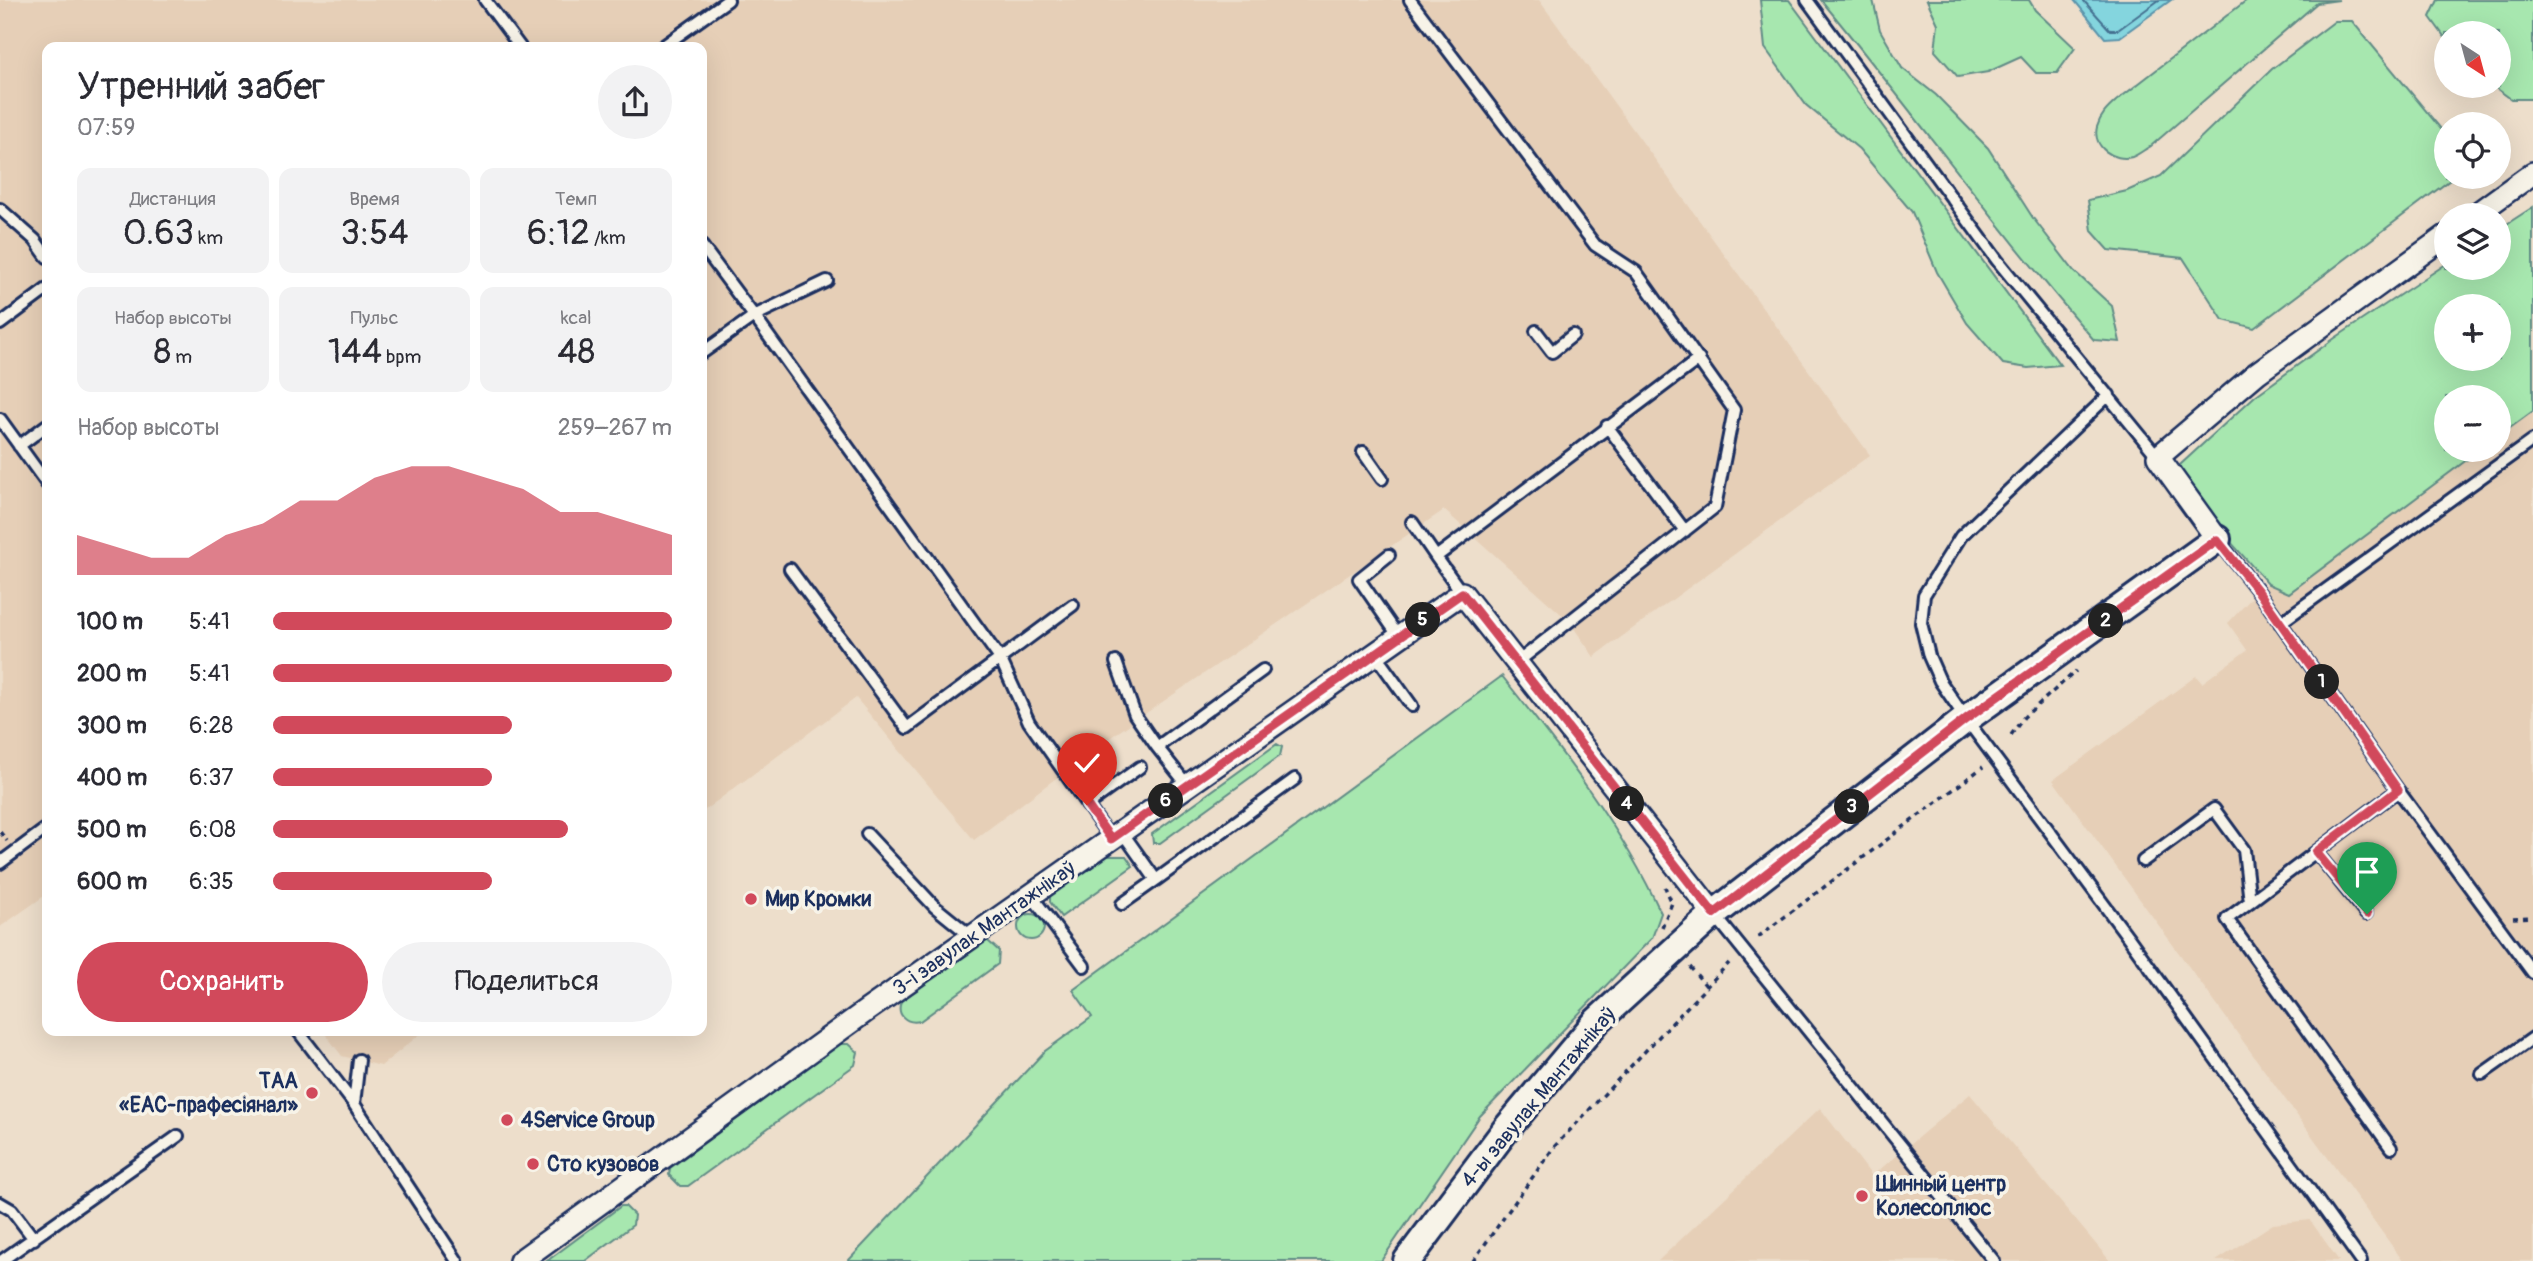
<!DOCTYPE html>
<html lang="ru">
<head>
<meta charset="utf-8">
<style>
  :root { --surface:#fff; --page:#f2f2f3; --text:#2b2b33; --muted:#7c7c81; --accent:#d1495b }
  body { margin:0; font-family:Pangolin,sans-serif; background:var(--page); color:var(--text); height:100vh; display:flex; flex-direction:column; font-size:26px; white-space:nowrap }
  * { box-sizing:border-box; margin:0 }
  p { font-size:23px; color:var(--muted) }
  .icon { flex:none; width:38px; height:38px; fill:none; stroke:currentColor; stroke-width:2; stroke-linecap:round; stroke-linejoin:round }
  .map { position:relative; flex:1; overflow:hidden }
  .drawer { position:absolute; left:42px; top:42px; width:665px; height:994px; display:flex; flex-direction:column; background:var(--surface); border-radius:14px; box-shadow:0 7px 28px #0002 }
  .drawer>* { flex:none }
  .needle { width:46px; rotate:144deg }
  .tools { position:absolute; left:2434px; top:21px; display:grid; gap:14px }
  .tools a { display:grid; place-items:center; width:77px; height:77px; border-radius:50%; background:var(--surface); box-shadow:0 7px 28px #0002; font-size:35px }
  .pin { position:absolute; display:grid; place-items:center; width:60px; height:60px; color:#fff; margin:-72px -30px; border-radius:50% 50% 50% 0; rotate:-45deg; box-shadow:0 0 7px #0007 }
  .pin .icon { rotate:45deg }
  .km { position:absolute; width:35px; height:35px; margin:-18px; border-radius:50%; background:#222; color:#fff; font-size:19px; line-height:35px; text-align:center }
  .round { display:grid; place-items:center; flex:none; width:74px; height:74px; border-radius:37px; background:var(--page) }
  .head { display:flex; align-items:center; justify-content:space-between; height:119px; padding:0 35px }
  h1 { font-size:38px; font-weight:600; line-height:52px }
  .metrics { display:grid; grid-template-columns:repeat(3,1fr); gap:10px; height:119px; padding:7px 35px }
  .metrics div { display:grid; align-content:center; border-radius:14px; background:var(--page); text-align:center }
  .metrics b { font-size:35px; font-weight:600 }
  .metrics small { font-size:19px; font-weight:400 }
  .metrics p { font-size:19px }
  .chart { height:196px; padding:14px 35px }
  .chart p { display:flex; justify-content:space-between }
  .chart svg { width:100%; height:126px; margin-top:7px; fill:var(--accent); opacity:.7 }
  .cta { display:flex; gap:14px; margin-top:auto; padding:14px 35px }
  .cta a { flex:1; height:80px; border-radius:42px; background:var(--accent); color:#fff; font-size:28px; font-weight:600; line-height:80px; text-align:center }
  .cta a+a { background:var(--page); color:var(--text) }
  ul { padding:0 35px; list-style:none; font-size:23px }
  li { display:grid; grid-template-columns:112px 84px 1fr; align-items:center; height:52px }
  li i { height:18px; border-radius:9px; background:var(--accent) }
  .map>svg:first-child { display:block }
  .built { fill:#e6cfb7 }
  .green { fill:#a7e7af; stroke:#618b86; stroke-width:2; fill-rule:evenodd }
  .water { fill:#84d5de; stroke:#5a93ab; stroke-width:2 }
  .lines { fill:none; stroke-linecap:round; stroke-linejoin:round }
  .shore { stroke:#457191; stroke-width:2 }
  .service-casing { stroke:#1b2f5e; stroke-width:16 }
  .minor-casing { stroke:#1b2f5e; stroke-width:26 }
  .tertiary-casing { stroke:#1b2f5e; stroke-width:32 }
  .path { stroke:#1b2f5e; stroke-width:3.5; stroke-dasharray:5 5; stroke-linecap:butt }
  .service { stroke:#f7f3e8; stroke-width:10 }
  .minor { stroke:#f7f3e8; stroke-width:21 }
  .tertiary { stroke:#f7f3e8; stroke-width:26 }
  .route-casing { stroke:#fff; stroke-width:14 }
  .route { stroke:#d1495b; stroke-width:9 }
  .poi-dot { fill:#d1495b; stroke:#f7f3e8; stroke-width:2.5 }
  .labels { text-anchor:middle; stroke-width:7; stroke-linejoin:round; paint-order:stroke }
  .poi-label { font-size:21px; font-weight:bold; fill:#1b2f5e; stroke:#f7f3e8; text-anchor:start }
  .street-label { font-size:21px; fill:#1b2f5e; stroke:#f7f3e8 }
</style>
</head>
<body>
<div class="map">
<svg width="2533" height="1261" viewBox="0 0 2533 1261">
  <rect width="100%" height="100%" fill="#eddecb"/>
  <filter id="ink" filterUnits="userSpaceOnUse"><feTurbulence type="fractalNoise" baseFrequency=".0143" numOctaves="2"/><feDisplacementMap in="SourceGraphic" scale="14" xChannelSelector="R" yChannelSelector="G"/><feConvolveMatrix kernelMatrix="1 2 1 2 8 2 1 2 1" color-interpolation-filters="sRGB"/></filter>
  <g filter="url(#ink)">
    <!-- built -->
    <path class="built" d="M0 0H1539L1870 455 1594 657 1569 621 1444 510 1108 739 974 840 856 698 702 812V47H47V894L0 927Z
      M2533 392V1261H2403L2053 780 2196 676 2202 683 2247 650 2228 623 2258 591 2453 450H2499V417Z
      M323 1031H424L381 1066 342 1056Z
      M1970 1094 2110 1261H1658L1820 1108 1872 1176Z
      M2310 1220 2339 1261H2216L2273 1224Z"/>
    <!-- green -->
    <path class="green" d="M1760 0H1789L2060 365 2028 368 2003 364 1967 323 1937 272 1912 212 1859 149 1806 105 1765 48Z
      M1821 0H1873L1880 30 1902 68 1936 95 1988 148 2033 218 2074 271 2112 306 2120 342 2094 340C1998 230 1914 112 1821 0Z
      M1927 0H2029L2035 10 2075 48 2057 73H2036L2021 57 1988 72 1958 77 1935 51 1938 24Z
      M2247 0H2339L2317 3 2151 146C2145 149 2138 155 2132 157 2114 162 2092 147 2097 127 2100 116 2107 109 2116 101Z
      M2438 0H2533V99H2511L2493 86H2499V33H2446V39L2430 17Z
      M2335 21H2352L2446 135V177H2454L2254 328 2223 320 2183 258 2109 250 2092 231 2088 200 2127 191 2161 176 2272 69Z
      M2533 207V411L2499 436V397H2446V450H2480L2289 593 2268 584 2180 485V465L2255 396 2335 338 2446 264V268H2499V229ZM2446 306H2499V359H2446Z
      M1502 676C1561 750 1622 827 1661 913L1652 938 1480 1116 1381 1261H848L1045 1051 1092 1017 1073 990Z
      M1277 744 1282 747 1280 756 1160 843H1153L1152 834Z
      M1105 856H1126L1133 866 1061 917 1050 902V896Z
      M1018 927a13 13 0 1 1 26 0a13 13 0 1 1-26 0Z
      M983 941H988L999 951 998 964 920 1021C906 1024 896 1015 901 1001Z
      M839 1044H849L858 1052 855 1065 688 1186H680L669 1175 670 1168Z
      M621 1206H625L634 1215 633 1225 585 1261H547Z"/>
    <!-- water -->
    <path class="water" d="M2074 0H2171L2120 37 2105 38Z"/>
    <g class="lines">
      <!-- shore -->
      <path class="shore" d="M2083 0 2110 30H2118L2159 0"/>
      <!-- service casing -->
      <g class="service-casing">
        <path id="service" d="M485 0 520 47
          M1410 0 1595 245 1636 272 1734 410 1715 507 1515 664
          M1807 0 1997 260 2158 457
          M662 47 728 0
          M0 209 35 240 47 257
          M702 246 754 316 827 281
          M0 324 47 289
          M1536 331 1552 352 1573 335
          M702 353 754 316 1001 660 1029 722 1111 839
          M2109 395 1961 536 1924 595 1921 623 1929 656 1940 681 1966 719 2128 937 2361 1261
          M0 419 47 484
          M1607 426 1685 531
          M19 446 47 425
          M1363 452 1382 479
          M1412 522 1436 557
          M2217 539 2258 591 2398 790 2533 973
          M1389 555 1359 579 1399 637
          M790 569 907 728 1073 605
          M1462 593 1436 557 1699 359
          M2280 623 2533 440
          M1374 653 1412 706
          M1116 662 1135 715 1157 747 1263 670
          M1157 747 1188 786
          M1087 805 1140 767
          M1122 832 1156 880 1295 779
          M867 834 935 907 972 937
          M2316 852 2366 914
          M2143 861 2214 809 2244 850 2250 902
          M0 863 47 828
          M1031 895 1084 966
          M1122 904 1156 880
          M1714 914 1994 1261
          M298 1031 354 1104 457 1261
          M2482 1074 2533 1038
          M354 1104 359 1060
          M2391 1148 2227 919 2398 790
          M0 1203 12 1210 34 1239
          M1 1261 178 1136"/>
      </g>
      <!-- minor casing -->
      <g class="minor-casing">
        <path id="minor" d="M2475 215 2533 173
          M2217 539 2158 457 2257 373 2446 236
          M520 1261 866 1011 1462 593 1714 914"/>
      </g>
      <!-- tertiary casing -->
      <g class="tertiary-casing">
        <path id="tertiary" d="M1407 1261 1507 1128 1597 1021 1714 914 1966 719 2217 539"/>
      </g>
      <!-- path -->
      <path class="path" d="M2011 735 2024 717 2076 671
        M0 832 7 841
        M2513 918 2533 917
        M1662 927 1672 903 1665 887
        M1758 937 1983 767
        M1690 967 1707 987
        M1473 1261 1554 1147 1729 963"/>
      <!-- service -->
      <use href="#service" class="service"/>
      <!-- minor -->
      <use href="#minor" class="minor"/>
      <!-- tertiary -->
      <use href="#tertiary" class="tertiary"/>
    </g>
  </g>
  <g class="lines" filter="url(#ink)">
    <!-- route casing -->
    <g class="route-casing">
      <path id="route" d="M1087 805 1111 839 1462 593 1714 914 1966 719 2217 540 2258 591 2398 790 2316 852 2367 914"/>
    </g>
    <!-- route -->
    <use href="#route" class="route"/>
  </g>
  <!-- markers -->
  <g class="poi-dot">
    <circle cx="751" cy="899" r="7"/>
    <circle cx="312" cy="1093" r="7"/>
    <circle cx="507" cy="1120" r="7"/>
    <circle cx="533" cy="1164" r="7"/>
    <circle cx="1862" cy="1196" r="7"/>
  </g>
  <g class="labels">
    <!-- poi labels -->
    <g class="poi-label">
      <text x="765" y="906">Мир Кромки</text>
      <text x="298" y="1088" text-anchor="end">ТАА<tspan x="298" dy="24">«ЕАС-прафесіянал»</tspan></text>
      <text x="521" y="1127">4Service Group</text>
      <text x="547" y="1171">Сто кузовов</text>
      <text x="1876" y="1191">Шинный центр<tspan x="1876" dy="24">Колесоплюс</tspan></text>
    </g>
    <!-- street labels -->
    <g class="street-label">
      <text transform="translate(984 928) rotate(-35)" y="7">3-і завулак Мантажнікаў</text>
      <text transform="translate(1538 1097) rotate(-50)" y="7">4-ы завулак Мантажнікаў</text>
    </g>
  </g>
</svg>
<div class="tools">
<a><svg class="needle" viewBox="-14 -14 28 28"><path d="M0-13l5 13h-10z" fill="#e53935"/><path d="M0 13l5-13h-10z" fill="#7c7c81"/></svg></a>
<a><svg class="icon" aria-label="locate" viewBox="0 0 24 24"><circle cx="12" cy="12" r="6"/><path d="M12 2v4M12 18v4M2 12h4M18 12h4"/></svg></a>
<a><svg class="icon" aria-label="layers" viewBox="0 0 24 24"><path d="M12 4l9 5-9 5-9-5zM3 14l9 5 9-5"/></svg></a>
<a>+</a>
<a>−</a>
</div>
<div class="pin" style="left:2367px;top:914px;background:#1e9e55"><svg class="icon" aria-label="arrive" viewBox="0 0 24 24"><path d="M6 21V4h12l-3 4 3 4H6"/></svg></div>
<div class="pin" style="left:1087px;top:805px;background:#d93025"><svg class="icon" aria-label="check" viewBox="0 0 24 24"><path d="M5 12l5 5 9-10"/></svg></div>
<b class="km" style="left:2322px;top:682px">1</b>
<b class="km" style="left:2106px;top:621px">2</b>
<b class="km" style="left:1852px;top:807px">3</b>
<b class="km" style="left:1627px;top:804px">4</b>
<b class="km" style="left:1423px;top:620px">5</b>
<b class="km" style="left:1166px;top:801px">6</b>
<section class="drawer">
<div class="head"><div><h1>Утренний забег</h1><p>07:59</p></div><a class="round"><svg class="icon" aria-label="share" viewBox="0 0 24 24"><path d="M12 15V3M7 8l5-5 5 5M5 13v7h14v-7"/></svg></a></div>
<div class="metrics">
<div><p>Дистанция</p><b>0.63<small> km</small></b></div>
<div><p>Время</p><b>3:54</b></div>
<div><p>Темп</p><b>6:12<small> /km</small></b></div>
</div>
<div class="metrics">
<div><p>Набор высоты</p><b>8<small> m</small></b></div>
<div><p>Пульс</p><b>144<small> bpm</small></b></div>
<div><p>kcal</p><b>48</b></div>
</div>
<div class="chart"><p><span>Набор высоты</span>259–267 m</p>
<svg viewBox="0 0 160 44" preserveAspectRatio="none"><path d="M0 44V30L10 34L20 38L30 38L40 30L50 26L60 18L70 18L80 10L90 6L100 6L110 10L120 14L130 22L140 22L150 26L160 30V44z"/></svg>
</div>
<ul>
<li><b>100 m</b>5:41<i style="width:100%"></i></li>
<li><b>200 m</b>5:41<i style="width:100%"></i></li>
<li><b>300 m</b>6:28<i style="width:60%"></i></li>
<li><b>400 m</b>6:37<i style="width:55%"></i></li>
<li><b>500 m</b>6:08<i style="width:74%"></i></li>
<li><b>600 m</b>6:35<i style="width:55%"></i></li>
</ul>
<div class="cta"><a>Сохранить</a><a>Поделиться</a></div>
</section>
</div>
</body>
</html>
